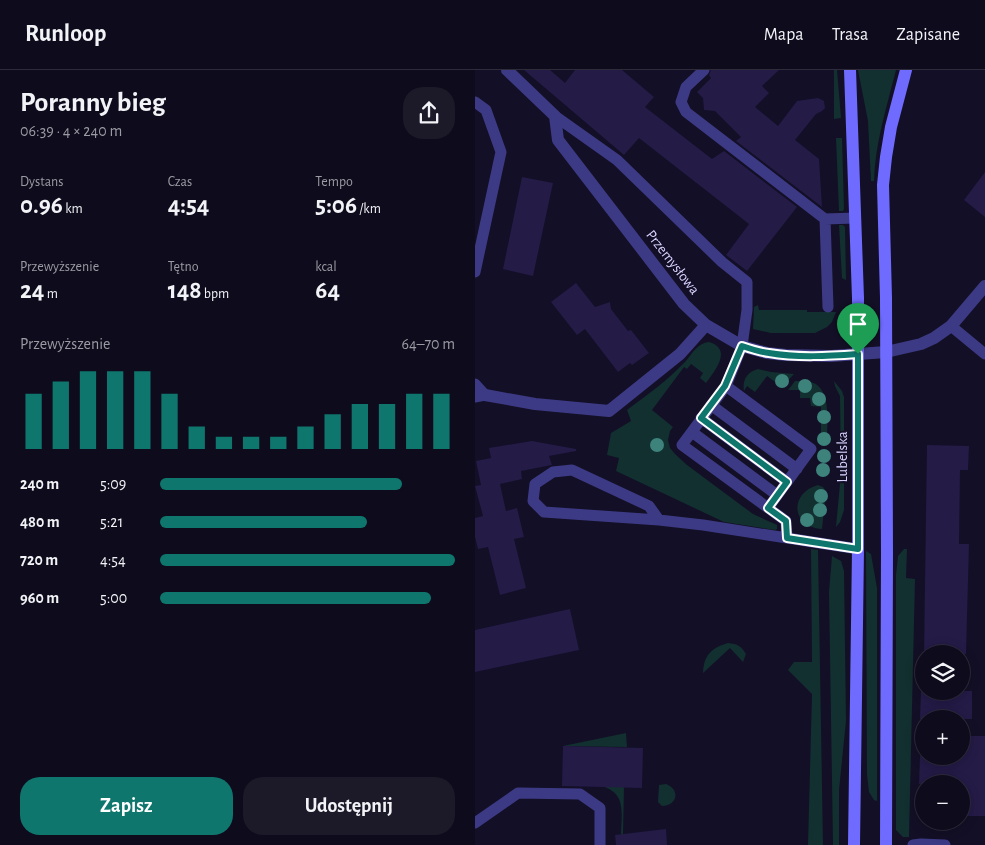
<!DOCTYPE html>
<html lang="pl">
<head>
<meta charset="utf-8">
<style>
  :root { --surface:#0e0b1c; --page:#1c1929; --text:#f1f3f6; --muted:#9b9ba3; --line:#2e2b3b; --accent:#0f766e }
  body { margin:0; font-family:"Alegreya Sans",sans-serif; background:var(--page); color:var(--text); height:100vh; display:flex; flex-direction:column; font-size:19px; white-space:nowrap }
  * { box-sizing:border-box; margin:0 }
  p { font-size:16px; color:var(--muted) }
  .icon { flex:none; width:28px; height:28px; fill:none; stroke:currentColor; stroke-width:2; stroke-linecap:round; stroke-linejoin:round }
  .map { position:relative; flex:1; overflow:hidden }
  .side { display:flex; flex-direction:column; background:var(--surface); width:475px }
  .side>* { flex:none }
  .buttons { position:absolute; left:440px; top:575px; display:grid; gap:10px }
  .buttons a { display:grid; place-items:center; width:55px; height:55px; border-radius:50%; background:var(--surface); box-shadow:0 2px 12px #0003,0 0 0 1px var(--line); font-size:25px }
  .pin { position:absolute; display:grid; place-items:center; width:42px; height:42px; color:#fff; margin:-51px -21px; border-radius:50% 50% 50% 0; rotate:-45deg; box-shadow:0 0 5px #0007 }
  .pin .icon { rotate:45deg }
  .round { display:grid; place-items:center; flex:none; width:52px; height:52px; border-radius:20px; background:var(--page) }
  .head { display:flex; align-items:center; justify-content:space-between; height:85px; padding:0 20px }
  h1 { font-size:28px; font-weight:600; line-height:38px }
  .stats { display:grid; grid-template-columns:repeat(3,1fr); gap:8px; height:85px; padding:5px 20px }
  .stats div { display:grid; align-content:center }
  .stats b { font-size:25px; font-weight:600 }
  .stats small { font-size:14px; font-weight:400 }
  .stats p { font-size:14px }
  .chart { height:140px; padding:10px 20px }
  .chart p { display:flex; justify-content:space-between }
  .chart svg { width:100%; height:90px; margin-top:5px; stroke:var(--accent); stroke-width:6 }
  .button { display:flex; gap:10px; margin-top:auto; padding:10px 20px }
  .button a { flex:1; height:58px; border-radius:20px; background:var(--accent); color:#fff; font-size:20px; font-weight:600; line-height:58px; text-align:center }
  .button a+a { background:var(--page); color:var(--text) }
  ul { padding:0 20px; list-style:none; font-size:16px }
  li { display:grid; grid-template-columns:80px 60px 1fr; align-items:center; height:38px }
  li i { height:12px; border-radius:6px; background:var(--accent) }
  header { display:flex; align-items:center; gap:30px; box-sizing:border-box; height:70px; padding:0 25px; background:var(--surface); border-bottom:1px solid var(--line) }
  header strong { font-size:24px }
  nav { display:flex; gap:28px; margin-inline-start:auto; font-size:18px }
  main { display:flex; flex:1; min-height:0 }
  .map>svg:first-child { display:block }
  .green { fill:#12302f }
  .building { fill:#241b47 }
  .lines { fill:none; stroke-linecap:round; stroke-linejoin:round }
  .lane { stroke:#3d3a85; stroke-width:11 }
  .street { stroke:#3d3a85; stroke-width:12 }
  .secondary { stroke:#6f6bff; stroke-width:12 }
  .tree { fill:#3d827b }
  .route-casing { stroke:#fff; stroke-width:10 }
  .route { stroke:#0f766e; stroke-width:6 }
  .labels { text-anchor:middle; stroke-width:4; stroke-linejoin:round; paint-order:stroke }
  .street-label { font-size:15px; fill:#d9d4ff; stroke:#130f26 }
</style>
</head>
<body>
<header>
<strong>Runloop</strong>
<nav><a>Mapa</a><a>Trasa</a><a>Zapisane</a></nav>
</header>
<main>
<section class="side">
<div class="head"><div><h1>Poranny bieg</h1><p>06:39 · 4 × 240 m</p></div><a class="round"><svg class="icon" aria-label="share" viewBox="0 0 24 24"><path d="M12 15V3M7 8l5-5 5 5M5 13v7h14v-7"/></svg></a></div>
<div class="stats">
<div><p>Dystans</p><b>0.96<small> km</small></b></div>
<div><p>Czas</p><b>4:54</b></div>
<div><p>Tempo</p><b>5:06<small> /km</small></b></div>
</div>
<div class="stats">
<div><p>Przewyższenie</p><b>24<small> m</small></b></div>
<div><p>Tętno</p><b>148<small> bpm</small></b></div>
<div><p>kcal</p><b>64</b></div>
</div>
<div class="chart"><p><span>Przewyższenie</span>64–70 m</p>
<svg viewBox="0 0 160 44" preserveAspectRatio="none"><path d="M5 44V17M15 44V11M25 44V6M35 44V6M45 44V6M55 44V17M65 44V33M75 44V38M85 44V38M95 44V38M105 44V33M115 44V27M125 44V22M135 44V22M145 44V17M155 44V17"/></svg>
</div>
<ul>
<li><b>240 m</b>5:09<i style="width:82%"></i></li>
<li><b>480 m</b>5:21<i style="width:70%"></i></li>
<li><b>720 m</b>4:54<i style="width:100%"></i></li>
<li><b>960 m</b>5:00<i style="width:92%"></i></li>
</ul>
<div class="button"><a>Zapisz</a><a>Udostępnij</a></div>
</section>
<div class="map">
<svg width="510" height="775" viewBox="0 0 510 775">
  <rect width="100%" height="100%" fill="#130f26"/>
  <!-- green -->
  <path class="green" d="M359 0H362L366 48 359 49Z
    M383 0H421C412 36 400 73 399 111H396L393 51Z
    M361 68H367L369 139 368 141H364Z
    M364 155H368L370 157 371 210 367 208Z
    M283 235 284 240H332V242H361L357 252 352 257 340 263H296L278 259 279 237Z
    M234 272C258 279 240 301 231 313L225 308 228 303 216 294 212 299 209 297 177 340 198 357 195 361 193 370 195 378 200 384 212 395 278 444 302 455V459L300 460 249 452 141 401 144 388 132 385 136 363 156 351 152 340C172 325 193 310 210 292 217 284 222 273 234 272Z
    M283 299 296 302 319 304 307 317 292 306 280 322 272 316 269 321C267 310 272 302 283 299Z
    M320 311C325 311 332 310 336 312 357 318 352 353 352 369L350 371H346V337L336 336 335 328H325V320H313L314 319Z
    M359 311 367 321 369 327V440L365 452 361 457 366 403 365 326 360 316Z
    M343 415 348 417 351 421 347 459C316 457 314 423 343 415Z
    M336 479 343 480 348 775H333L337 624 313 600 319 592H337Z
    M429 479H432L431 508 440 509 434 767H428L421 760V505L423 486Z
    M391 481 396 484 402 518V731L399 730 394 722 392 704Z
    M357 486 366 491 369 501 371 651 364 720V775H358L354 522Z
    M253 573C263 574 266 576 271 584L268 592 255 578 228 603C229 585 236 578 253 573Z
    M151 663 152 677 88 676Z
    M191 714C206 720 202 736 187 736L183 732 184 715Z
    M130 717H149L148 765H146C146 745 152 726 130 717Z"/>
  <!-- building -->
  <path class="building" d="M49 0H75L90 13 100 0H147L179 27 170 37 237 89 249 81 322 137 272 201 251 185 274 154 164 68 149 85Z
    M236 0H304L287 16 294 23 280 37 303 56 322 31 343 28 349 31 350 38 347 41 341 44 320 70 344 89 347 137 261 71 266 67 240 41 229 40 228 28 222 22 236 8 234 5Z
    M510 102V147L489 130Z
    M47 107 78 113 58 206 28 199Z
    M101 213 120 237 135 232 136 239 153 261 156 260 174 283 157 295 155 293 143 302 110 259 102 265 76 232Z
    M57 371 101 379V381L74 386 77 395 46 401 47 409 25 414 31 441 42 438 49 467 39 469 51 518 25 525 13 477 3 479 0 467V448L8 446 0 416 6 415 1 391 16 388 14 378Z
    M452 375 494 376 493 400H485L484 474H494L491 584H449Z
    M95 539 104 580 0 602V560Z
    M446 621H497V649H445Z
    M486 666H510V746H486V714H444L445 686H486Z
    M88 676 168 678 167 718 87 716Z
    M191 759 192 775H141L140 765Z"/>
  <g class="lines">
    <!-- lane -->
    <path class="lane" d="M229 0 211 17 206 32 211 42 350 149 353 237
      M0 32 11 40 26 82 0 202
      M80 46 142 90 247 192 272 212V240L267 276 251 316 207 375 311 451 312 468
      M350 149 380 148
      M476 256 510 284
      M0 314 10 325 0 327
      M251 316 336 379 293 438
      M236 335 322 399
      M226 348 312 412
      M217 362 302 425
      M184 450 174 436 97 400 78 402 60 414 58 431 69 442 184 450 228 455 383 479
      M0 753 43 723 105 724 125 738V775
      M438 775 446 774 470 775"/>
    <!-- street -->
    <path class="street" d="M32 0 80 46 83 70 209 234 231 255 267 276 292 283 311 285 356 286 411 282 446 274 459 268 476 256 510 216
      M10 325 60 334 134 341 205 284 231 255"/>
    <!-- secondary -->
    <path class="secondary" d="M375 0 383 228V479L379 775
      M411 775 412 483 411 228 408 115 411 87 416 57 431 0"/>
  </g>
  <!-- trees -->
  <g class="tree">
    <circle cx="307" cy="311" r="7"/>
    <circle cx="330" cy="316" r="7"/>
    <circle cx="344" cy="329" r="7"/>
    <circle cx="349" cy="347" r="7"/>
    <circle cx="349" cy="369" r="7"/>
    <circle cx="182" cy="375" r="7"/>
    <circle cx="349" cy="386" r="7"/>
    <circle cx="348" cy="400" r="7"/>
    <circle cx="346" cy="426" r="7"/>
    <circle cx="345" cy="440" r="7"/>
    <circle cx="332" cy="450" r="7"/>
  </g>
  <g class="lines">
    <!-- route casing -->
    <g class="route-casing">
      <path id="route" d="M267 276C276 279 285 282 294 283 323 288 354 286 383 284V479L312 468 311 451 293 438 312 412 226 348 250 316Z"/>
    </g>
    <!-- route -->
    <use href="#route" class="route"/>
  </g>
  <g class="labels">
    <!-- street labels -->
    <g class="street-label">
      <text transform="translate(198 192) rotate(52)" y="5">Przemysłowa</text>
      <text transform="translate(367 387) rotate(-90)" y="5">Lubelska</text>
    </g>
  </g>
</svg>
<div class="buttons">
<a><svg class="icon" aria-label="layers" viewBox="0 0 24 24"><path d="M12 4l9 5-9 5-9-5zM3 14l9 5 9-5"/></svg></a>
<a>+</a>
<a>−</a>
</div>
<div class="pin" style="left:383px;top:284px;background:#1e9e55"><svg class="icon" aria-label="arrive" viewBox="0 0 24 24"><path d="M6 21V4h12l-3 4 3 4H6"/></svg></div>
</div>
</main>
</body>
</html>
